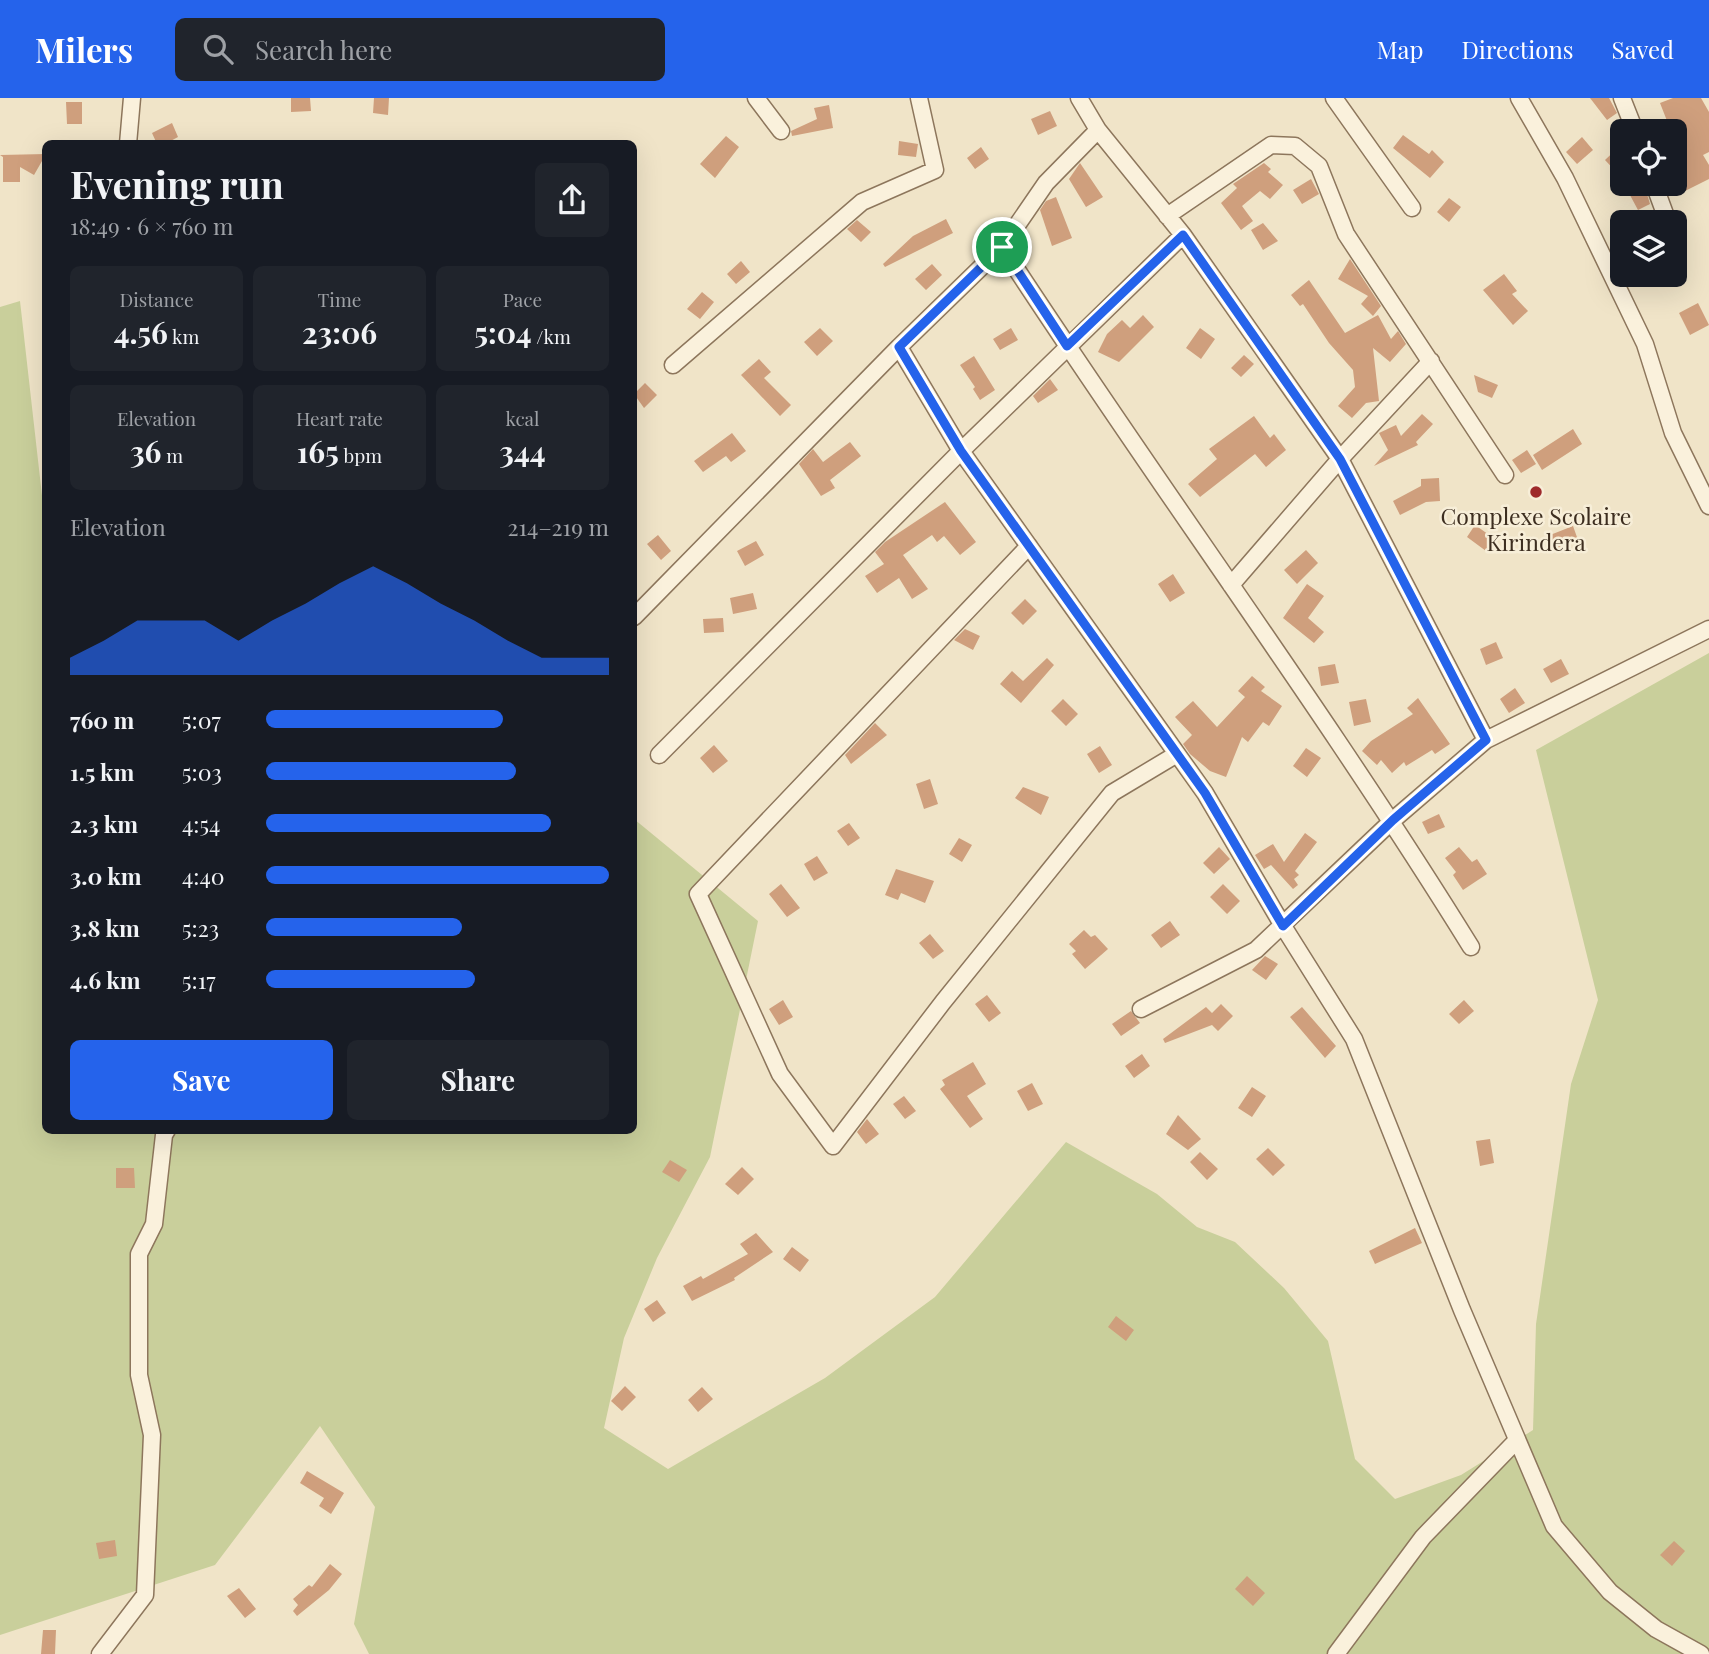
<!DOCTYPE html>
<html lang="en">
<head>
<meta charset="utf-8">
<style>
  :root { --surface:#171b24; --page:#20242c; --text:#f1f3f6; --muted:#9ea1a6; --accent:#2563eb }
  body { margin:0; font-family:"Playfair Display",serif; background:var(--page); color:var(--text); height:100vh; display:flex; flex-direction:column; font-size:26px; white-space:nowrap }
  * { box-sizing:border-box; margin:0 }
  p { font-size:23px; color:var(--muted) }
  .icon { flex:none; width:38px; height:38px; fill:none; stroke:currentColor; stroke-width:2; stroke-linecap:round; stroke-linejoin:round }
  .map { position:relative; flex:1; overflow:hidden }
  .panel { position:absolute; left:42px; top:42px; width:595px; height:994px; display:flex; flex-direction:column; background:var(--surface); border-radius:10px; box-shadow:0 7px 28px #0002 }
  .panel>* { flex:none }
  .buttons { position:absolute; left:1610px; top:21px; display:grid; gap:14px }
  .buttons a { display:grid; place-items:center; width:77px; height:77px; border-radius:10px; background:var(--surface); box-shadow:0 7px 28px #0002; font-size:35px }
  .pin { position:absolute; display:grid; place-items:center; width:60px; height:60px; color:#fff; margin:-30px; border:4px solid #fff; border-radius:50%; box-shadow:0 2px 7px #0007 }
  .round { display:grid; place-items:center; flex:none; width:74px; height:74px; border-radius:10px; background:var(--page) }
  .overview { display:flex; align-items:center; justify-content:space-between; height:119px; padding:0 28px }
  h1 { font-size:38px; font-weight:700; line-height:52px }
  .figures { display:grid; grid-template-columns:repeat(3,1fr); gap:10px; height:119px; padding:7px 28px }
  .figures div { display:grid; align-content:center; border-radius:10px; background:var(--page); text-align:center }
  .figures b { font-size:30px; font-weight:700 }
  .figures small { font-size:19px; font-weight:400 }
  .figures p { font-size:19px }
  .chart { height:196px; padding:14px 28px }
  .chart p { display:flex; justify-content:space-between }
  .chart svg { width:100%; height:126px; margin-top:7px; fill:var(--accent); opacity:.7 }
  .action { display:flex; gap:14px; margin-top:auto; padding:14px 28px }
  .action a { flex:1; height:80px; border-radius:10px; background:var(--accent); color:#fff; font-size:28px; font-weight:700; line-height:80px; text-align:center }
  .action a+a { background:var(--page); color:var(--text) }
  ul { padding:0 28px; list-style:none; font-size:23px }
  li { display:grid; grid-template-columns:112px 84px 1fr; align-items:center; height:52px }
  li i { height:18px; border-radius:9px; background:var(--accent) }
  header { display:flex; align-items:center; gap:42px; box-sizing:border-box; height:98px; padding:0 35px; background:var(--accent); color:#fff }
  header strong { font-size:33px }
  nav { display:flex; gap:38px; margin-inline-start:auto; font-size:24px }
  .search { width:490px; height:63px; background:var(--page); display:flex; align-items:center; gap:18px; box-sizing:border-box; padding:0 24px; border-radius:10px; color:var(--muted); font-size:26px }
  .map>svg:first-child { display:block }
  .green { fill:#c9cf9b }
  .building { fill:#cf9f7d }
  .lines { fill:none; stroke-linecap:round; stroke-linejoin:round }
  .minor-casing { stroke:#8d765c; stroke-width:19 }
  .minor { stroke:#faf1dc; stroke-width:16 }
  .route-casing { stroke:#fff; stroke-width:14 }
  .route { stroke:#2563eb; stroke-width:9 }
  .poi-dot { fill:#9e2a2b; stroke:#f7eed8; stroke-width:2.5 }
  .labels { text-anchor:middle; stroke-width:5; stroke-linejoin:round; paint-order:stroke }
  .poi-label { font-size:23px; fill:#3d2e20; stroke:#f7eed8 }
</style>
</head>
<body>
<header>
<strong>Milers</strong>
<div class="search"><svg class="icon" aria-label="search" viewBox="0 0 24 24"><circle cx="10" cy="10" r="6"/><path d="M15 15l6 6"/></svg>Search here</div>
<nav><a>Map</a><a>Directions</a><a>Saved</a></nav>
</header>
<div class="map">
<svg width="1709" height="1556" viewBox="0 0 1709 1556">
  <rect width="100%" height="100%" fill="#f0e4c8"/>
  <!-- green -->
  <path class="green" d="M20 203 46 433V1032H634V721L758 823 710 1059 657 1160 624 1240 604 1330 668 1371 825 1280 935 1199 1066 1044 1157 1096 1197 1129 1235 1144 1284 1190 1328 1243 1355 1361 1395 1401 1461 1377 1533 1332 1536 1226 1571 986 1598 902 1536 652 1709 555V1556H369L354 1526 375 1409 320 1328 215 1467 0 1537V209Z"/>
  <!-- building -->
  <path class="building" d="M291 0H310L311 13 291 14Z
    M374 0H389L388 17 373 15Z
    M1590 0H1609L1617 15 1607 22Z
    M1673 0H1701L1709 14V54L1703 57 1709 67V81L1675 98V93L1669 96 1665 86H1675V33H1671L1660 5Z
    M66 4H82V26H67Z
    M829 7 833 30 792 38 791 33 817 21 814 10Z
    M1050 13 1057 28 1038 37 1031 21Z
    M172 25 178 39 165 46H157L152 35Z
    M1403 37 1429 56 1432 52 1444 64 1430 80 1393 50Z
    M726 38 739 49 715 80 700 66Z
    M1582 39 1593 52 1577 66 1566 54Z
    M899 43 918 46 916 59 898 57Z
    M1622 46V80L1605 62Z
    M981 49 989 61 975 71 967 60Z
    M46 56 34 77 20 69V84H3V59L0 57Z
    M1080 65 1103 99 1086 109 1069 81Z
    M1264 65 1271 71 1268 74 1283 87 1270 101 1260 93 1242 108 1253 123 1241 132 1221 105 1237 90 1233 86Z
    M1311 81 1319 96 1302 106 1293 92Z
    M1624 86H1644L1650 106 1638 112Z
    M1056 99 1072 140 1052 148 1040 112 1046 103Z
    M1449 100 1461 109 1449 124 1437 114Z
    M946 121 953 135 885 169 883 166 913 138Z
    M857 122 871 134 861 144 847 131Z
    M1263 125 1278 143 1263 152 1251 132Z
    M1350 161 1381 208 1373 218 1361 206 1368 198 1338 181Z
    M741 163 750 174 736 186 727 176Z
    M932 166 942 177 926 192 915 181Z
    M1504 176 1517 193 1512 196 1528 213 1513 227 1483 192Z
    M1309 182 1345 235 1378 217 1391 241 1398 233 1406 246 1390 264 1373 250 1379 303 1366 305 1352 320 1338 308 1355 289 1353 272 1329 245 1303 206 1300 208 1291 197Z
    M702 194 714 204 700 221 687 211Z
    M1698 205 1709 227 1690 237 1679 215Z
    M1143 217 1154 229 1119 264 1098 254 1107 236 1122 222 1130 230Z
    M820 230 833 243 817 258 804 244Z
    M1011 230 1018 242 1000 252 993 241Z
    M1200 230 1215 241 1201 261 1186 250Z
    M1244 257 1254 266 1241 279 1231 270Z
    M974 258 995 292 980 302 973 291 975 289 960 267Z
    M759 261 771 274 764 280 791 307 780 318 741 277Z
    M1474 277 1498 287 1492 300 1478 294Z
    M1050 281 1058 292 1038 305 1033 298Z
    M645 285 657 297 644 310 634 296Z
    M1422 316 1433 326 1416 344 1418 347 1374 368 1388 352 1379 335 1396 327 1401 338Z
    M1254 318 1270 340 1274 336 1286 352 1266 369 1255 356 1200 399 1188 386 1217 361 1209 351Z
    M1573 331 1582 346 1542 372 1533 357Z
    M732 335 746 353 731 364 726 358 703 374 694 363Z
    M850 344 861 358 830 382 835 390 821 398 799 366 813 351 823 364Z
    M1527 352 1536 366 1521 375 1512 362Z
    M1439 380 1440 403 1426 404 1400 417 1393 403 1421 388V381Z
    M945 404 976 444 960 457 944 438 937 444 932 437 903 457 928 491 912 501 899 480 877 495 865 478 884 466 875 454 885 444Z
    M1475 427 1495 441 1486 453 1467 439Z
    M1573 428 1578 442 1550 453 1545 439Z
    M658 437 671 453 661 462 647 446Z
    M756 443 764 457 745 468 737 453Z
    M1306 452 1318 465 1297 486 1284 472Z
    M1173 476 1185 495 1170 504 1158 486Z
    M1307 486 1324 498 1308 520 1324 534 1314 545 1283 520Z
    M753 495 757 511 733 516 730 500Z
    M1025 501 1037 513 1023 527 1011 515Z
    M723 520 724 534 704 535 703 521Z
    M965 531 980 538 973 552 954 542Z
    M1496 544 1503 560 1486 567 1480 551Z
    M1047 560 1054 567 1021 605 1000 586 1012 573 1023 583Z
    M1561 561 1569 576 1551 585 1543 571Z
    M1335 566 1339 585 1321 588 1318 569Z
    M1252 578 1265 589 1261 593 1282 608 1269 628 1263 624 1248 644 1242 639 1226 679 1210 673 1190 656 1183 646 1192 637 1175 619 1193 603 1217 629 1245 599 1238 593Z
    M1515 590 1525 605 1509 615 1500 601Z
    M1418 600 1450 646 1435 656 1432 652 1406 668 1404 664 1392 675 1381 662 1377 667 1362 653 1371 643 1413 616 1407 610Z
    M1063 601 1078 616 1066 628 1051 613Z
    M1366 601 1371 624 1354 628 1349 604Z
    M875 625 887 637 851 666 845 657Z
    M714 647 728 663 713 675 700 660Z
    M1100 648 1112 667 1099 675 1087 656Z
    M1306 650 1321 660 1307 679 1293 668Z
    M930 681 938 706 924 711 916 686Z
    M1023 689 1049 699 1041 717 1015 700Z
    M1439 716 1445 729 1428 736 1422 724Z
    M849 725 860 740 848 748 837 733Z
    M1305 735 1317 744 1295 773 1299 777 1294 781 1298 787 1293 791 1271 767 1264 771 1255 757 1273 746 1284 764Z
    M959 740 972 747 962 764 949 756Z
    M1219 749 1230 761 1214 776 1203 765Z
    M1459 749 1472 764 1477 761 1487 776 1463 792 1453 777 1456 774 1445 760Z
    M817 758 828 775 814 783 804 766Z
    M896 771 934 783 925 805 901 795 898 802 885 797Z
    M781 786 800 810 787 819 769 796Z
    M1223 786 1240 803 1227 816 1210 799Z
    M1170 823 1180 837 1161 850 1151 837Z
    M1084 832 1091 839 1095 837 1108 851 1085 871 1072 856 1076 853 1069 846Z
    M930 836 944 853 933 861 919 845Z
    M1265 858 1278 866 1266 882 1252 872Z
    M987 897 1001 915 989 924 975 906Z
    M783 902 793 919 779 927 769 911Z
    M1464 902 1474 913 1459 926 1449 916Z
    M1221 906 1233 918 1218 933 1212 927 1165 945 1163 941 1206 909 1212 915Z
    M1302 909 1336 948 1325 960 1290 919Z
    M1131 913 1140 925 1121 938 1112 926Z
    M1142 956 1150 968 1134 980 1125 968Z
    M973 964 986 986 967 998 983 1021 970 1030 940 991 945 987 942 982Z
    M1032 985 1043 1006 1028 1013 1017 993Z
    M1252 989 1266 998 1252 1019 1238 1010Z
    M904 998 916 1013 905 1021 893 1006Z
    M1178 1017 1201 1041 1188 1052 1166 1036Z
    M867 1021 879 1036 866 1046 857 1034Z
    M1490 1041 1494 1065 1480 1068 1476 1043Z
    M1268 1050 1285 1067 1273 1078 1256 1061Z
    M1200 1054 1218 1071 1207 1082 1190 1064Z
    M670 1062 687 1072 679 1084 662 1074Z
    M742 1069 754 1081 738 1097 725 1086Z
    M116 1070H134L135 1090H116Z
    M1415 1130 1422 1145 1375 1166 1369 1153Z
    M756 1135 773 1154 734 1180 735 1182 692 1203 683 1188 701 1178 703 1181 748 1156 740 1146Z
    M792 1149 809 1162 800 1174 783 1161Z
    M657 1202 666 1215 653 1224 644 1211Z
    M1116 1218 1134 1232 1126 1243 1108 1229Z
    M625 1288 636 1299 622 1313 611 1303Z
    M702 1289 713 1301 698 1314 688 1302Z
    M307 1373 344 1395 331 1416 319 1408 324 1400 300 1385Z
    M115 1442 117 1458 99 1461 96 1445Z
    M1674 1443 1685 1453 1672 1468 1660 1457Z
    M330 1466 342 1476 329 1492 297 1518 293 1513 298 1507 293 1501 309 1487 312 1489Z
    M1247 1478 1265 1495 1253 1508 1235 1491Z
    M239 1490 256 1511 245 1520 227 1498Z
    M43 1532H56L55 1556H41Z"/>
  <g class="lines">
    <!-- minor casing -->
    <g class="minor-casing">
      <path id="minor" d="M756 0 781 33
        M1079 0 1098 32 1183 137 1340 361 1486 642
        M1334 0 1412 110
        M1519 0 1565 80 1645 246 1673 335 1709 408
        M1622 0 1635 33
        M128 46 132 0
        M1654 86 1668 124
        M1167 118 1271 47 1295 48 1319 68 1346 136 1505 377
        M1675 141 1677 148
        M1002 149C1155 384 1323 610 1471 849
        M899 249 961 353 1205 695 1283 828 1354 941 1462 1212 1554 1428 1610 1494 1656 1531 1701 1556
        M673 267 862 104 935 72 919 0
        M1029 448 698 796 780 976 833 1048 943 904 1112 695 1177 656
        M1231 487 1340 361 1431 263
        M634 519 899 249 1002 149 1046 85 1098 32
        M659 657 961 353 1183 137
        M1141 911 1256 852 1393 722 1486 642 1709 531
        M100 1556 145 1497 152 1337 139 1277V1156L154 1126 164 1037 167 1032
        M1336 1556 1423 1439 1517 1342"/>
    </g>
    <!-- minor -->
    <use href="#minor" class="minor"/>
  </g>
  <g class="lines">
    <!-- route casing -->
    <g class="route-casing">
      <path id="route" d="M1183 137 1340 361 1486 642 1393 722 1283 828 1205 695 961 353 899 249 1002 149 1067 248Z"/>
    </g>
    <!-- route -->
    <use href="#route" class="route"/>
  </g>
  <!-- markers -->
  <circle class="poi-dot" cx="1536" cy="394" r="7"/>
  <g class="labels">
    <!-- poi labels -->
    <g class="poi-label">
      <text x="1536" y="427">Complexe Scolaire<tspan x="1536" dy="26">Kirindera</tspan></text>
    </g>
  </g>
</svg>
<div class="buttons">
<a><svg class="icon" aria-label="locate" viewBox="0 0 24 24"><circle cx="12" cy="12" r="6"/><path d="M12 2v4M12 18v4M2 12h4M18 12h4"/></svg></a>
<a><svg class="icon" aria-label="layers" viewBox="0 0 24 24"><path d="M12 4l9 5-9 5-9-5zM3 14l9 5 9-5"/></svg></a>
</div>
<div class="pin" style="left:1002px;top:149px;background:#1e9e55"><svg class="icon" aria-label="arrive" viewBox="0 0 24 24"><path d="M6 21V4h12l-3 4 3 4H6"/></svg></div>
<section class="panel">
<div class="overview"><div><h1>Evening run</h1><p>18:49 · 6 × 760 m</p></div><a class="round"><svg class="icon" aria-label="share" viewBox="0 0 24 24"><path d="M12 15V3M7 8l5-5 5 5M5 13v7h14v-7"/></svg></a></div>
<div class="figures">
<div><p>Distance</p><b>4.56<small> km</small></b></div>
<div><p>Time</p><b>23:06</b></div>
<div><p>Pace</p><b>5:04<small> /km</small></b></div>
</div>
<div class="figures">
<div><p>Elevation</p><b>36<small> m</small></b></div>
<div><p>Heart rate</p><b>165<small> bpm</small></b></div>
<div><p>kcal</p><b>344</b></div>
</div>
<div class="chart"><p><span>Elevation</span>214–219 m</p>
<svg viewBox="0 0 160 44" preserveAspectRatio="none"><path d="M0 44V38L10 32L20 25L30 25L40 25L50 32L60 25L70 19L80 12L90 6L100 12L110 19L120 25L130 32L140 38L150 38L160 38V44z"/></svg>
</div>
<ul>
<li><b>760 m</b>5:07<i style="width:69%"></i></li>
<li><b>1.5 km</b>5:03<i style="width:73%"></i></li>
<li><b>2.3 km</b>4:54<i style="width:83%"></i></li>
<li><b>3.0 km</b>4:40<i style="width:100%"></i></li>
<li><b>3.8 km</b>5:23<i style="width:57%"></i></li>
<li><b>4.6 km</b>5:17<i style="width:61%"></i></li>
</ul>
<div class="action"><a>Save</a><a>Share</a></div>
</section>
</div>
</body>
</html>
